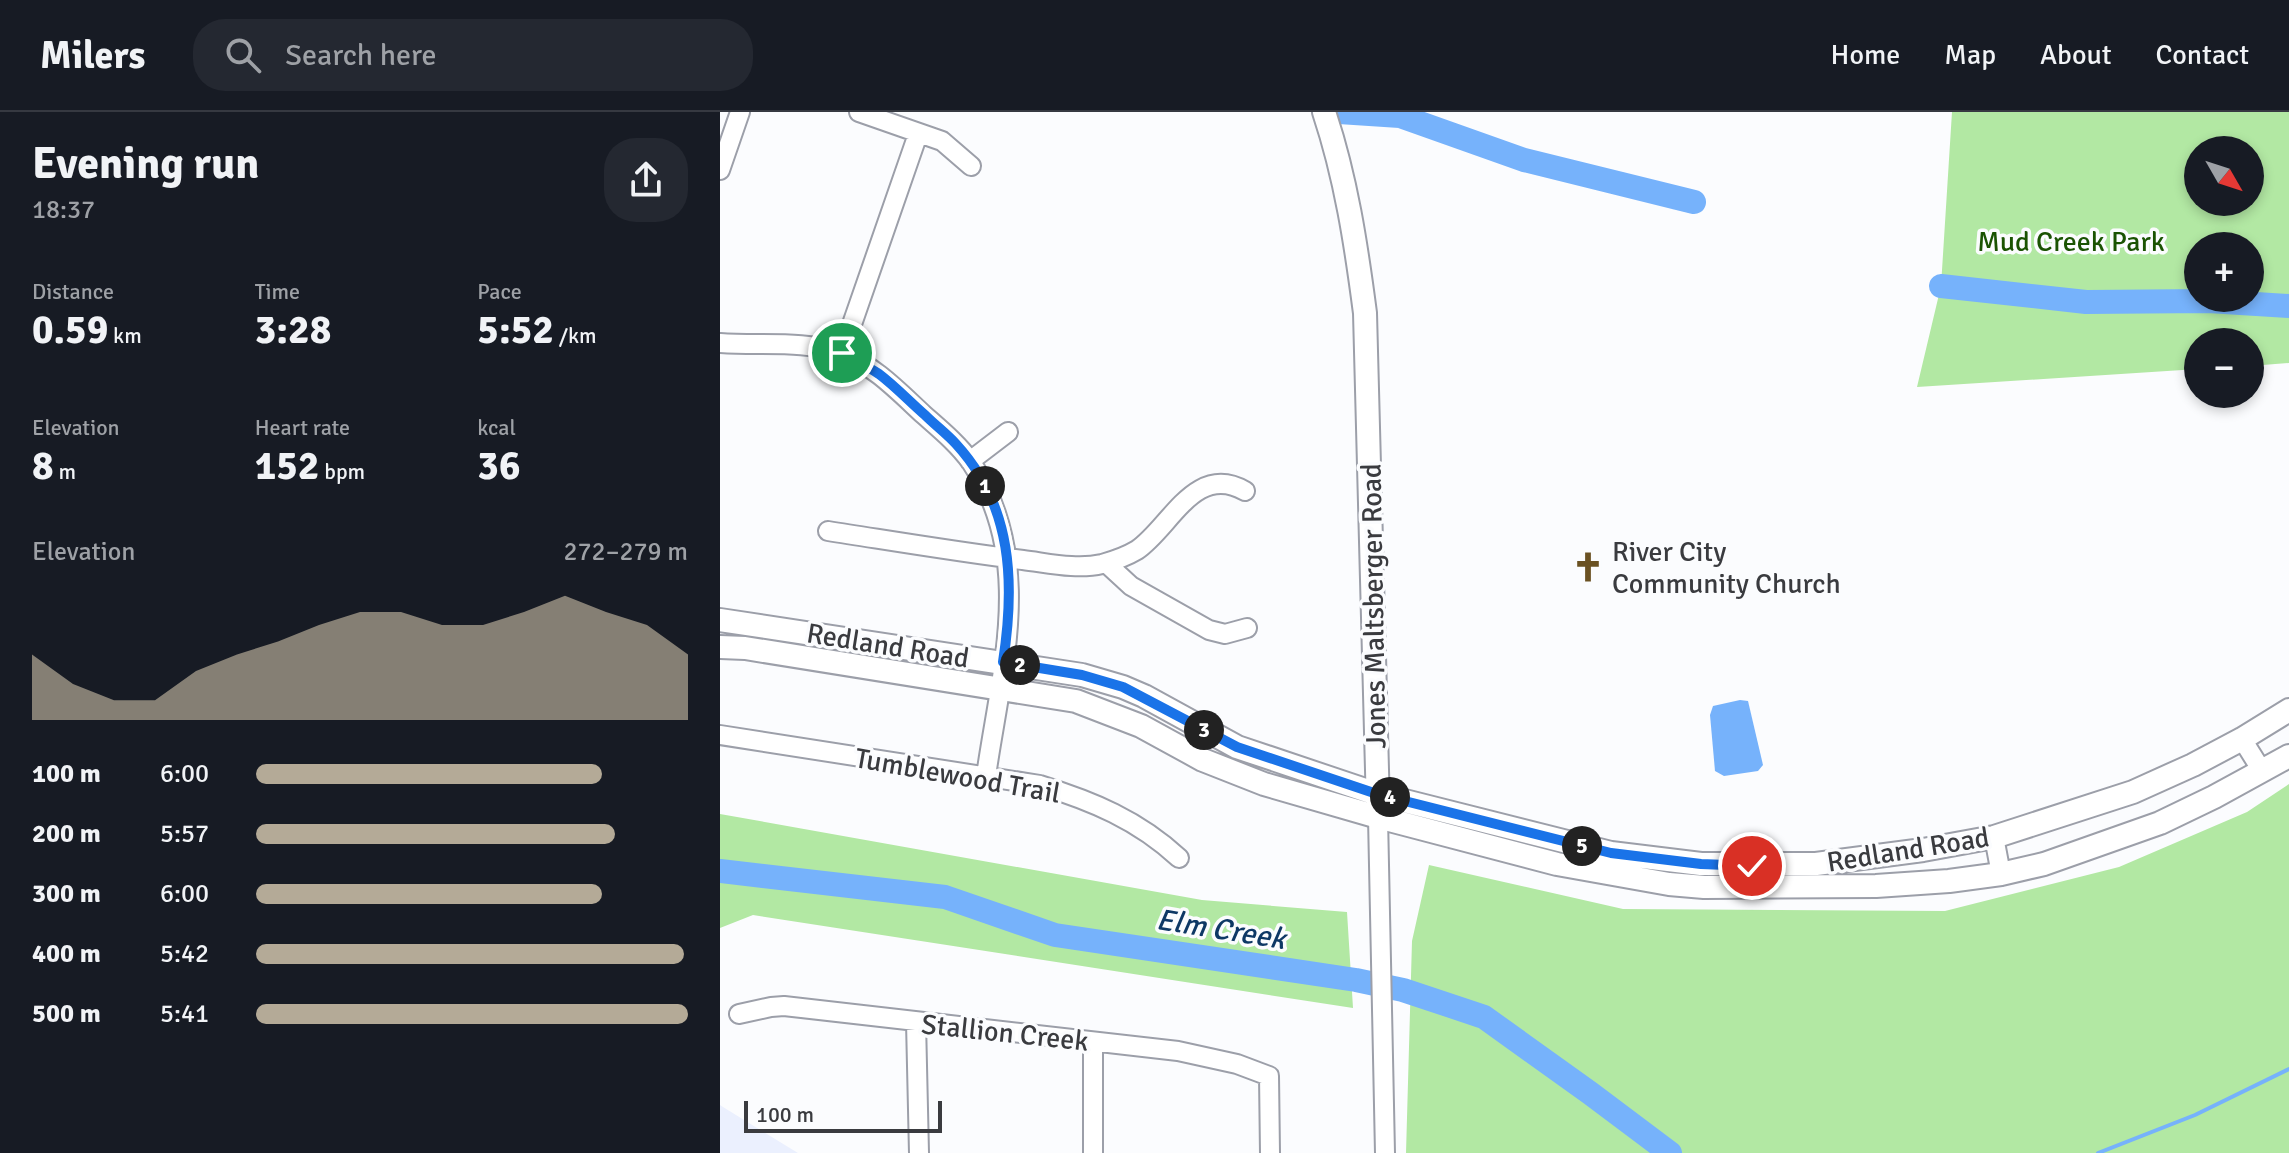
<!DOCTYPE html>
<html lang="en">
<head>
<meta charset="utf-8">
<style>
  :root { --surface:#171b24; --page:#242831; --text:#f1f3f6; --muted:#9ea1a6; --line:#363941; --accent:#b4aa97 }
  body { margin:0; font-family:Signika,sans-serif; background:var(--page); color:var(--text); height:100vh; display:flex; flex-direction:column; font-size:30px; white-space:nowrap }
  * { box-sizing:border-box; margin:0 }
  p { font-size:26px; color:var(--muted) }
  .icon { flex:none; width:44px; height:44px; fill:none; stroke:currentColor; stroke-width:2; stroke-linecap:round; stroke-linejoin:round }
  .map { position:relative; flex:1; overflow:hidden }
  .details { display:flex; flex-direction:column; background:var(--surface); width:720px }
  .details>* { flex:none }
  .needle { width:52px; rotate:129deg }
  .fabs { position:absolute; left:1464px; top:24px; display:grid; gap:16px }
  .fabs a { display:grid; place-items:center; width:80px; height:80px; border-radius:50%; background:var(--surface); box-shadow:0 4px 12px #0003; font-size:40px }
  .scale { position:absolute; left:24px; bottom:20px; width:198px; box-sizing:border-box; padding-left:8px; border:4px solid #3a3b3f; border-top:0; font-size:22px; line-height:28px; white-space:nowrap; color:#3a3b3f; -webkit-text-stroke:6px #fbfcfe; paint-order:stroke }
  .pin { position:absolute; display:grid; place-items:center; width:68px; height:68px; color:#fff; margin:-34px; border:4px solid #fff; border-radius:50%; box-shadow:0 2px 8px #0007 }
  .km { position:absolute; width:40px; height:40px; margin:-20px; border-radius:50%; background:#222; color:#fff; font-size:22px; line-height:40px; text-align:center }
  .round { display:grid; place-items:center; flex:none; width:84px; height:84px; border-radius:32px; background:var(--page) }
  .head { display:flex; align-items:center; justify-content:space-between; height:136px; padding:0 32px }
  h1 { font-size:44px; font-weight:700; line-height:60px }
  .stats { display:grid; grid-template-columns:repeat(3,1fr); gap:12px; height:136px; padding:8px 32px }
  .stats div { display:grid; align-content:center }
  .stats b { font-size:40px; font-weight:700 }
  .stats small { font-size:22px; font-weight:400 }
  .stats p { font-size:22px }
  .chart { height:224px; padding:16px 32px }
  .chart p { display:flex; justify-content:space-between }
  .chart svg { width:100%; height:144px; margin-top:8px; fill:var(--accent); opacity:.7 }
  ul { padding:0 32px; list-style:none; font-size:26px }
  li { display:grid; grid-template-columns:128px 96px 1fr; align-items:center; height:60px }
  li i { height:20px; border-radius:10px; background:var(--accent) }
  header { display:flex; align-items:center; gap:48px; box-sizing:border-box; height:112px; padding:0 40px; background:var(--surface); border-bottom:2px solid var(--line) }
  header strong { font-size:38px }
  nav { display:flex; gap:44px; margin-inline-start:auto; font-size:28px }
  .search { width:560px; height:72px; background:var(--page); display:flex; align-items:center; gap:20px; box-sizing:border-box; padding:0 28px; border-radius:32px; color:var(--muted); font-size:30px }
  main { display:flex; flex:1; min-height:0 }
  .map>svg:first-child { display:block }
  .built { fill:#ebf0fe }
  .green { fill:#b2e8a3; fill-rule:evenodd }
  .water { fill:#76b2fb }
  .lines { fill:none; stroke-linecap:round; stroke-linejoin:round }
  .stream { stroke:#76b2fb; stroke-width:4 }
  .river { stroke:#76b2fb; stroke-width:24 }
  .minor-casing { stroke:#9c9fa9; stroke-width:22 }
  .major-casing { stroke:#9c9fa9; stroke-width:26 }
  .minor { stroke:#fff; stroke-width:18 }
  .major { stroke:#fff; stroke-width:22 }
  .route-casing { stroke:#fff; stroke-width:16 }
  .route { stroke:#1a73e8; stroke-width:10 }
  .labels { text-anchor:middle; stroke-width:7; stroke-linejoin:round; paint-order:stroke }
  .park-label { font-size:28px; fill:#1a5302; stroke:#fbfcfe }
  .poi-label { font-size:28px; fill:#3a3b3f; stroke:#fbfcfe; text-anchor:start }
  .street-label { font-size:28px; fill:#3a3b3f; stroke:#fbfcfe }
  .water-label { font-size:30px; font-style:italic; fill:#0e3865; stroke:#fbfcfe }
</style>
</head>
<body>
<header>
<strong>Milers</strong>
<div class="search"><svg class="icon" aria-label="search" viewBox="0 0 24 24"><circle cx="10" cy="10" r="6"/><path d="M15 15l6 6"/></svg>Search here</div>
<nav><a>Home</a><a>Map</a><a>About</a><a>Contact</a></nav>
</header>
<main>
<section class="details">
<div class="head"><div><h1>Evening run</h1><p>18:37</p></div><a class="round"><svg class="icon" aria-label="share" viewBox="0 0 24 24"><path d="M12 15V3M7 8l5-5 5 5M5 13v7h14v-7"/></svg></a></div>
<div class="stats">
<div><p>Distance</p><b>0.59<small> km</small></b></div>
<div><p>Time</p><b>3:28</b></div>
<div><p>Pace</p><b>5:52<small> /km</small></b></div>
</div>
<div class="stats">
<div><p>Elevation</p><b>8<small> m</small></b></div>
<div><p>Heart rate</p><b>152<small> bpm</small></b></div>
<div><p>kcal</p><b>36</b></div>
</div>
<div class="chart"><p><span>Elevation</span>272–279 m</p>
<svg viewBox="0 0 160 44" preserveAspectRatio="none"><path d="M0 44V24L10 33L20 38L30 38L40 29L50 24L60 20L70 15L80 11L90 11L100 15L110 15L120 11L130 6L140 11L150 15L160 24V44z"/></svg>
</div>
<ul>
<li><b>100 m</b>6:00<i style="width:80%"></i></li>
<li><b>200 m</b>5:57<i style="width:83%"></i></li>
<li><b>300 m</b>6:00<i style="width:80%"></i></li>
<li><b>400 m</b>5:42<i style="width:99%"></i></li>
<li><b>500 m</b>5:41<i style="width:100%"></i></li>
</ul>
</section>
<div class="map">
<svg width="1569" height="1041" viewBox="0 0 1569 1041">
  <rect width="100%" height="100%" fill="#fbfcfe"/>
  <!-- built -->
  <path class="built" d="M0 993 3 995 78 1041H0Z"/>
  <!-- green -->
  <path class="green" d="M1232 0H1569V251L1530 254V230H1478V257L1197 275 1221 174ZM1530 38V90H1478V38ZM1530 134V186H1478V134Z
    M1569 672V1041H686L692 829 709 753 903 797 1225 799 1399 755 1527 700Z
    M0 702 482 788 627 800 633 896 33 803 0 816Z"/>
  <!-- water -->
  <path class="water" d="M1020 588 1028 589 1043 653 1038 659 1004 664 995 659 990 603 993 594Z"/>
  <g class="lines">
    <!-- stream -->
    <path class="stream" d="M1378 1041 1475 1003 1569 957"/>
    <!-- river -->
    <path class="river" d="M619 0 680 4 804 48 974 90
      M1221 174 1366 190 1488 189 1569 194
      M0 759 225 785 335 823 636 868 683 878 764 905 870 981 950 1041"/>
    <!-- minor casing -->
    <g class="minor-casing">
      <path id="minor" d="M139 0 222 29 251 54
        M0 58 20 0
        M0 231C39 234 84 228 121 241 154 253 179 280 204 303 221 318 238 332 251 350 316 448 281 558 266 664
        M122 241 198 22
        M250 349 288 320
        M108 419C173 429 238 440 303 448 328 451 357 458 382 452 393 449 407 444 417 438 450 416 475 350 525 379
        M386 451 411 474 489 518 505 522 527 516
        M0 623 320 673C372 689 418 708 459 746
        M1522 627 1542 659
        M658 705 665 1041
        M1274 725 1281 762
        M19 902 51 895 64 894 458 939 517 952 549 964 550 1041
        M196 910 199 1041
        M373 930V1041"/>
    </g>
    <!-- major casing -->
    <g class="major-casing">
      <path id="major" d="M604 0C626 66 636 132 645 201L658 696
        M0 508 362 563 403 575 424 584 517 635 657 682 891 741 981 752H1096L1203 738 1274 725 1413 680 1473 653 1522 627 1569 598
        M0 535 25 536 356 589 421 614 483 648 544 672 658 705 837 752 949 772 984 775 1156 774 1229 769 1281 762 1324 752 1440 711 1494 685 1569 644"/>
    </g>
    <!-- minor -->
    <use href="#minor" class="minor"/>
    <!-- major -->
    <use href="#major" class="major"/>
  </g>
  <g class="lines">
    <!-- route casing -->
    <g class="route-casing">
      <path id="route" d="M122 241C134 248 147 254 159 262 175 274 190 290 205 303 215 313 227 322 236 332 293 394 295 472 283 550L362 563 403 575 517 635 657 682 891 741 981 752 1032 754"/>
    </g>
    <!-- route -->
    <use href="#route" class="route"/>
  </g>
  <!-- icons -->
  <defs>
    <g id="church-bare" transform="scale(2.4)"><path d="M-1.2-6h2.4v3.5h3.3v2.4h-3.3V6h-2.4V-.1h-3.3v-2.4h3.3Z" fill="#6a5122" stroke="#fbfcfe" stroke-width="2.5" paint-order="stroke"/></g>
  </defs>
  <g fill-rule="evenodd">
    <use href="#church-bare" x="868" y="455"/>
  </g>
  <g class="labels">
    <!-- park labels -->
    <g class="park-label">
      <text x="1351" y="139">Mud Creek Park</text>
    </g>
    <!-- poi labels -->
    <g class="poi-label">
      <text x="892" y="449">River City<tspan x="892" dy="32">Community Church</tspan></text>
    </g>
    <!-- street labels -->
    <g class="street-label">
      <text transform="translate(653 494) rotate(-91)" y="10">Jones Maltsberger Road</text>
      <text transform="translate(168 533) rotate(9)" y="10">Redland Road</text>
      <text transform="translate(238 663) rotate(10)" y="10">Tumblewood Trail</text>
      <text transform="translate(1188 737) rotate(-9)" y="10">Redland Road</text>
      <text transform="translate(285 920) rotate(6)" y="10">Stallion Creek</text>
    </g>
    <!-- water labels -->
    <g class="water-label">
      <text transform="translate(501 817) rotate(9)" y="10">Elm Creek</text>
    </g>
  </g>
</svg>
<div class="fabs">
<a><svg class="needle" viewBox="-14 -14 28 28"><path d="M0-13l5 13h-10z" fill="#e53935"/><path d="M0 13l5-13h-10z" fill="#9ea1a6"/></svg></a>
<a>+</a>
<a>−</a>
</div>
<div class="scale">100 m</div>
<div class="pin" style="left:122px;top:241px;background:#1e9e55"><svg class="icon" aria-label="arrive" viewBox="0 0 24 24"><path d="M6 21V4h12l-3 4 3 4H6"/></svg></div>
<div class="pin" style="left:1032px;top:754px;background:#d93025"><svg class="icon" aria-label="check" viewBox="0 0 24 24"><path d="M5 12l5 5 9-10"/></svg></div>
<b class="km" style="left:265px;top:374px">1</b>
<b class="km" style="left:300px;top:553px">2</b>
<b class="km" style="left:484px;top:618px">3</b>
<b class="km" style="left:670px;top:685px">4</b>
<b class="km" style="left:862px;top:734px">5</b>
</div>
</main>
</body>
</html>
